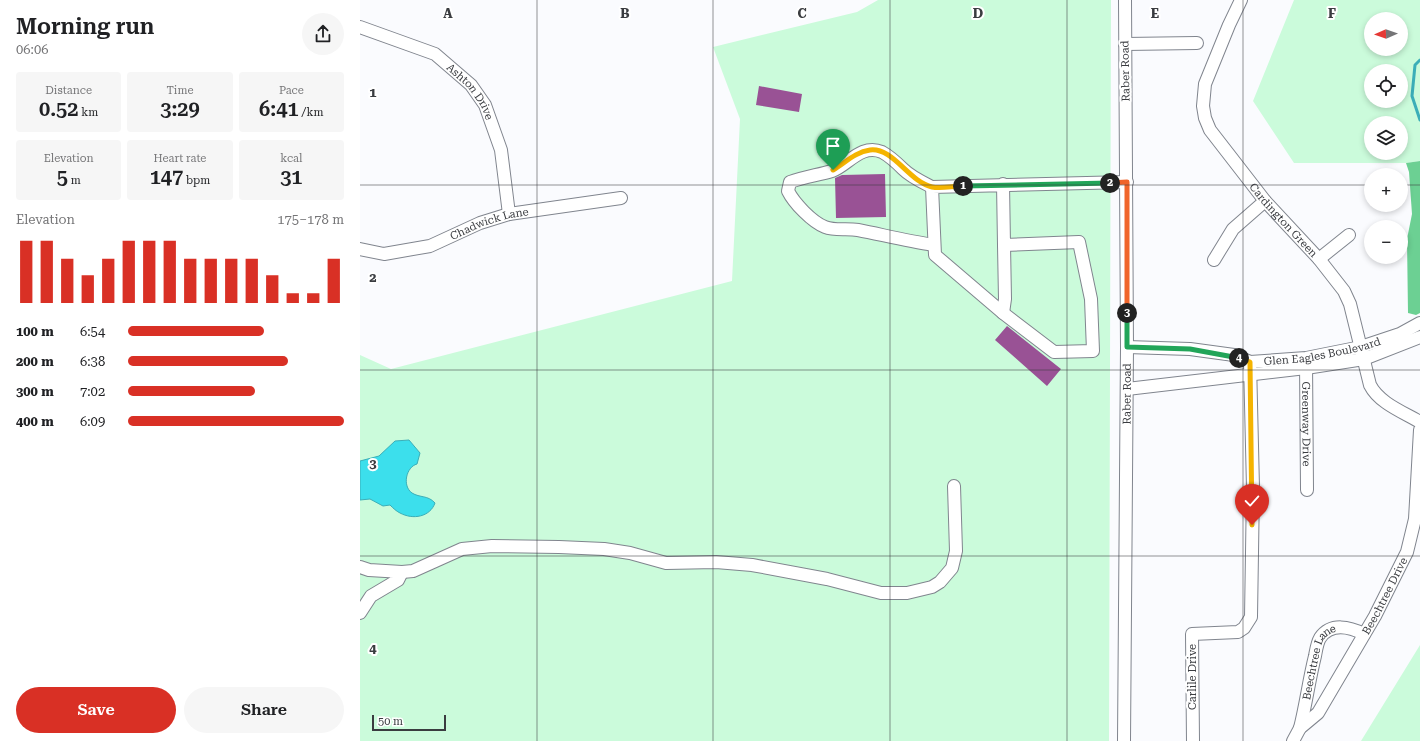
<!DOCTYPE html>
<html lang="en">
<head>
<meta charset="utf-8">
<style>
  :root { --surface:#fff; --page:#f6f6f6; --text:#202124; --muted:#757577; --accent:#d93025 }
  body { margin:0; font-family:"Roboto Serif",serif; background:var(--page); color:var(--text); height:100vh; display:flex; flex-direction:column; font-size:15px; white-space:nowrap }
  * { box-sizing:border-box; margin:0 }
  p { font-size:13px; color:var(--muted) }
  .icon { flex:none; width:22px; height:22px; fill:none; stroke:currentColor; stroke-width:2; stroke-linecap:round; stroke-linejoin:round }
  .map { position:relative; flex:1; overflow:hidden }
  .sheet { display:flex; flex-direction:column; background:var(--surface); width:360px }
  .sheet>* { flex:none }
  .needle { width:26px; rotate:268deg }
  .controls { position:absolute; left:1004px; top:12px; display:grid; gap:8px }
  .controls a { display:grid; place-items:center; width:44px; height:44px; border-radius:50%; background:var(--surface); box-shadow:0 2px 6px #0003; font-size:20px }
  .scale { position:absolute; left:12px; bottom:10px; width:74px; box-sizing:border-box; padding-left:4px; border:2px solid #3a3c40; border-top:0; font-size:11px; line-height:14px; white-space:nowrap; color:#3a3c40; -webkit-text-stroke:3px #fff; paint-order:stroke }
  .pin { position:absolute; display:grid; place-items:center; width:34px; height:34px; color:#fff; margin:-41px -17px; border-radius:50% 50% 50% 0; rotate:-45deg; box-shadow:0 0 4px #0007 }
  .pin .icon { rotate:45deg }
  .km { position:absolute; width:20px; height:20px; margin:-10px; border-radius:50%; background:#222; color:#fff; font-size:11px; line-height:20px; text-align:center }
  .round { display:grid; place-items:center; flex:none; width:42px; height:42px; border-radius:21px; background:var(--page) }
  .overview { display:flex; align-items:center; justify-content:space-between; height:68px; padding:0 16px }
  h1 { font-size:22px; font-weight:600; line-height:30px }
  .figures { display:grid; grid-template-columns:repeat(3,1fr); gap:6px; height:68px; padding:4px 16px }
  .figures div { display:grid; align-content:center; border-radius:4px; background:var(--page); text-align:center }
  .figures b { font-size:20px; font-weight:600 }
  .figures small { font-size:11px; font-weight:400 }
  .figures p { font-size:11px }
  .chart { height:112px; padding:8px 16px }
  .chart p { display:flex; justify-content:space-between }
  .chart svg { width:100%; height:72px; margin-top:4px; stroke:var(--accent); stroke-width:6 }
  .cta { display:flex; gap:8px; margin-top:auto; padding:8px 16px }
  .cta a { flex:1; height:46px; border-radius:24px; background:var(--accent); color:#fff; font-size:16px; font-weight:600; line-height:46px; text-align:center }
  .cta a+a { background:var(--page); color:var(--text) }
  ul { padding:0 16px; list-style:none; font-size:13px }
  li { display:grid; grid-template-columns:64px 48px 1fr; align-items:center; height:30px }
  li i { height:10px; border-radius:5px; background:var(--accent) }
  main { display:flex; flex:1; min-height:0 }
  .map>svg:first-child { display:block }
  .green { fill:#cbfbdb; fill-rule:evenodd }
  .forest { fill:#6cd093 }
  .water { fill:#3cdfec; stroke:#3baeb8 }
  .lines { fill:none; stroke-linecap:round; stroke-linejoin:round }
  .stream { stroke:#3baeb8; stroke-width:3 }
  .building { fill:#995295 }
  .minor-casing { stroke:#80858e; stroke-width:14 }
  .minor { stroke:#fff; stroke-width:12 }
  .split-1-casing { stroke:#fff; stroke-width:8 }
  .split-2-casing { stroke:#fff; stroke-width:8 }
  .split-3-casing { stroke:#fff; stroke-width:8 }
  .split-4-casing { stroke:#fff; stroke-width:8 }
  .split-5-casing { stroke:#fff; stroke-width:8 }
  .split-1 { stroke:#f5b400; stroke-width:5 }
  .split-2 { stroke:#22a559; stroke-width:5 }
  .split-3 { stroke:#f0652b; stroke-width:5 }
  .split-4 { stroke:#22a559; stroke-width:5 }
  .split-5 { stroke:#f5b400; stroke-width:5 }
  .grid { fill:none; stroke:#3a3c40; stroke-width:1; stroke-opacity:0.55 }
  .labels { text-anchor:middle; stroke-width:4; stroke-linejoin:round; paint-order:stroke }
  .street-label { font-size:11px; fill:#3a3c40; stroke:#fff }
  .grid-label { font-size:13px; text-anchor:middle; font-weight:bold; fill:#3a3c40; stroke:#fff; stroke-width:4; stroke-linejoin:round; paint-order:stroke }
</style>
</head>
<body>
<main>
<section class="sheet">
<div class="overview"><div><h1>Morning run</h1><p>06:06</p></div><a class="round"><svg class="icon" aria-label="share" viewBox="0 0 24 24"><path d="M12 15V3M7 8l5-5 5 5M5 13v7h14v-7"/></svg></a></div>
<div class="figures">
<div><p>Distance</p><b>0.52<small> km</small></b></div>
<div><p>Time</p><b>3:29</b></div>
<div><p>Pace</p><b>6:41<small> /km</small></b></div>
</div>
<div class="figures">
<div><p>Elevation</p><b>5<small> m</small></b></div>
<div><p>Heart rate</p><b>147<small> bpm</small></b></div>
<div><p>kcal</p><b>31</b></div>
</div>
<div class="chart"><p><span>Elevation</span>175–178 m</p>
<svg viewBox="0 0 160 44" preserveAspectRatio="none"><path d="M5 44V6M15 44V6M25 44V17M35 44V27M45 44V17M55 44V6M65 44V6M75 44V6M85 44V17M95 44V17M105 44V17M115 44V17M125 44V27M135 44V38M145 44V38M155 44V17"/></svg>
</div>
<ul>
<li><b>100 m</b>6:54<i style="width:63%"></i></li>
<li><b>200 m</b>6:38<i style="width:74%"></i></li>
<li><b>300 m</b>7:02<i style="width:59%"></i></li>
<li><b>400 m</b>6:09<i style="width:100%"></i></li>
</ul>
<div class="cta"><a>Save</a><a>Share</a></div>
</section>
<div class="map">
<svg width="1060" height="741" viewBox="0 0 1060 741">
  <rect width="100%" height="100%" fill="#fafbfe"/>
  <!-- green -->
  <path class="green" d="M518 0H751L749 741H0V355L31 369 372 281 380 119 353 47 497 12Z
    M934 0H1060V161L1046 163H934L893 101ZM1011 19H1041V49H1011ZM1011 71H1041V101H1011ZM1011 123H1041V153H1011Z
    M1060 645V741H1001Z"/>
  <!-- forest -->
  <path class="forest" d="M1060 161V313L1056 315 1048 313 1047 239 1052 214 1049 172 1046 163Z"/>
  <!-- water -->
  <path class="water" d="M49 440 60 453 57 464C46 467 42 486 52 493 60 498 68 495 75 503 70 517 53 520 40 513 36 511 33 508 30 505L23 506 10 499 0 500V461L19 456 35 441Z"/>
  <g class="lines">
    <!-- stream -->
    <path class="stream" d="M1060 60 1055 65 1052 96 1060 120"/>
  </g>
  <!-- building -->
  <path class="building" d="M399 86 442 94 439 112 396 105Z
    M525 174 526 217 476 218 475 178 482 175Z
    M647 326 701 369 687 386 635 340Z"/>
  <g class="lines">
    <!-- minor casing -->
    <g class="minor-casing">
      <g id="minor">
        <path id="s1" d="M881 0 869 25 845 84 843 106 845 118 850 130 905 201 959 259 984 291 990 304 1010 385C1019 403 1043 412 1060 422"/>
        <path id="s2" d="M0 27 75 54 111 85 125 105 141 150 149 214"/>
        <path d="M765 44 837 43"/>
        <path d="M643 184 644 245 719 242 731 299 733 351 694 352 643 313 575 255 572 187 767 182"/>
        <path d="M572 187C562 182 551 177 543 169 536 162 531 157 522 152 501 143 487 166 472 171 458 175 444 177 430 182L428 191C434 203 452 222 465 227 475 231 487 228 498 230 523 235 548 241 573 245"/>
        <path id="s3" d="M0 249 24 254 70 246 120 223 149 214 261 198"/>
        <path d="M959 259 989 235"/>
        <path d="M854 260 873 229 905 201"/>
        <path d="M643 313 645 299 644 245"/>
        <path id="s4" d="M767 347 830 349 874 355 890 362 946 358 1001 347 1040 334 1060 323"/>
        <path id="s5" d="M946 361 947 490"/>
        <path d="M767 389 946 368 1004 359 1060 337"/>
        <path d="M0 567 9 570 42 572 38 580 11 596 0 613"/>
        <path d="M42 572 53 571 102 549 132 546 199 547 244 549 270 553 306 563 356 562 392 565 467 579 521 593H547L572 587 580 582 592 568 596 551 594 486"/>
        <path id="s6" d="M940 728C946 704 949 680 955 656 956 651 957 643 960 638 971 622 990 627 1004 634"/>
        <path id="s7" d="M764 741 767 347 765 0"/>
        <path d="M833 741 832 634 878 632 884 628 891 617 893 488 890 362"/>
        <path id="s8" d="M933 741 940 728 958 713 1015 616 1047 552 1055 519 1060 430"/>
      </g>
    </g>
    <!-- minor -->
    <use href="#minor" class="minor"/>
  </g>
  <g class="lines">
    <!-- split-1 casing -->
    <g class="split-1-casing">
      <path id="split-1" d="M473 170C485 163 495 152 510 150 533 147 549 182 572 187 581 189 593 186 603 186"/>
    </g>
    <!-- split-2 casing -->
    <g class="split-2-casing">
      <path id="split-2" d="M603 186 750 183"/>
    </g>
    <!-- split-3 casing -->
    <g class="split-3-casing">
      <path id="split-3" d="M750 183 767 182V313"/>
    </g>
    <!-- split-4 casing -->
    <g class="split-4-casing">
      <path id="split-4" d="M767 313V347L830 349 879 358"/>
    </g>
    <!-- split-5 casing -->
    <g class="split-5-casing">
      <path id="split-5" d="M879 358 890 362 892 525"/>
    </g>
    <!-- split-1 -->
    <use href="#split-1" class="split-1"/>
    <!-- split-2 -->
    <use href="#split-2" class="split-2"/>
    <!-- split-3 -->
    <use href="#split-3" class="split-3"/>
    <!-- split-4 -->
    <use href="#split-4" class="split-4"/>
    <!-- split-5 -->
    <use href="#split-5" class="split-5"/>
  </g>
  <!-- grid -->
  <path class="grid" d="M177 0V741M353 0V741M530 0V741M707 0V741M883 0V741M0 185H1011M1041 185H1060M0 370H1060M0 556H1060"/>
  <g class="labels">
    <!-- street labels -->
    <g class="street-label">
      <text transform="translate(765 71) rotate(-91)" y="4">Raber Road</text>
      <text dy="4" stroke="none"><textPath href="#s2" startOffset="132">Ashton Drive</textPath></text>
      <text dy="4" stroke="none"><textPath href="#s1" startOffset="255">Cardington Green</textPath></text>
      <text dy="4" stroke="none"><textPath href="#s3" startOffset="135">Chadwick Lane</textPath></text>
      <text dy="4" stroke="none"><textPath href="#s4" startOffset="198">Glen Eagles Boulevard</textPath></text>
      <text dy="4" stroke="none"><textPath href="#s7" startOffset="347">Raber Road</textPath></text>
      <text dy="4" stroke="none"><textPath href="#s5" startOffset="63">Greenway Drive</textPath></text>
      <text dy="4" stroke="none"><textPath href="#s8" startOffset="173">Beechtree Drive</textPath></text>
      <text dy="4" stroke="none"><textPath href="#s6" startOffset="70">Beechtree Lane</textPath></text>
      <text transform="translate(832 677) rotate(-90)" y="4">Carlile Drive</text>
    </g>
  </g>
  <g class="grid-label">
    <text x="88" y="18">A</text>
    <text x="265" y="18">B</text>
    <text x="442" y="18">C</text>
    <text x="618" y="18">D</text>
    <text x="795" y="18">E</text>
    <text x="972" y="18">F</text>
    <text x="13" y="97">1</text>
    <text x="13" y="282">2</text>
    <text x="13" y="468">3</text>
    <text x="13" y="653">4</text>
  </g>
</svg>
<div class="controls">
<a><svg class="needle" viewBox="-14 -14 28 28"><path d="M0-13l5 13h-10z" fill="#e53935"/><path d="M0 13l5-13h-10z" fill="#757577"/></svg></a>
<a><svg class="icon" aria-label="locate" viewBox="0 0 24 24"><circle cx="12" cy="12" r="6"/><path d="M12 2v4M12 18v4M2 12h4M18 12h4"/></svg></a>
<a><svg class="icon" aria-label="layers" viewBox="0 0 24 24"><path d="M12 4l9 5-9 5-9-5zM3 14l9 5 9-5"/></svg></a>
<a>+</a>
<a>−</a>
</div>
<div class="scale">50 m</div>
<div class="pin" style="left:473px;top:170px;background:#1e9e55"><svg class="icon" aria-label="arrive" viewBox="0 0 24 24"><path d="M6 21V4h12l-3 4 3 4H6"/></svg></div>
<div class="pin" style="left:892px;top:525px;background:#d93025"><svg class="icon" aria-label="check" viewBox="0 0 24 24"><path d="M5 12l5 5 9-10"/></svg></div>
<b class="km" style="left:603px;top:186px">1</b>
<b class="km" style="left:750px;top:183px">2</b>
<b class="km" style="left:767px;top:313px">3</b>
<b class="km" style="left:879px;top:358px">4</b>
</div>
</main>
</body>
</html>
